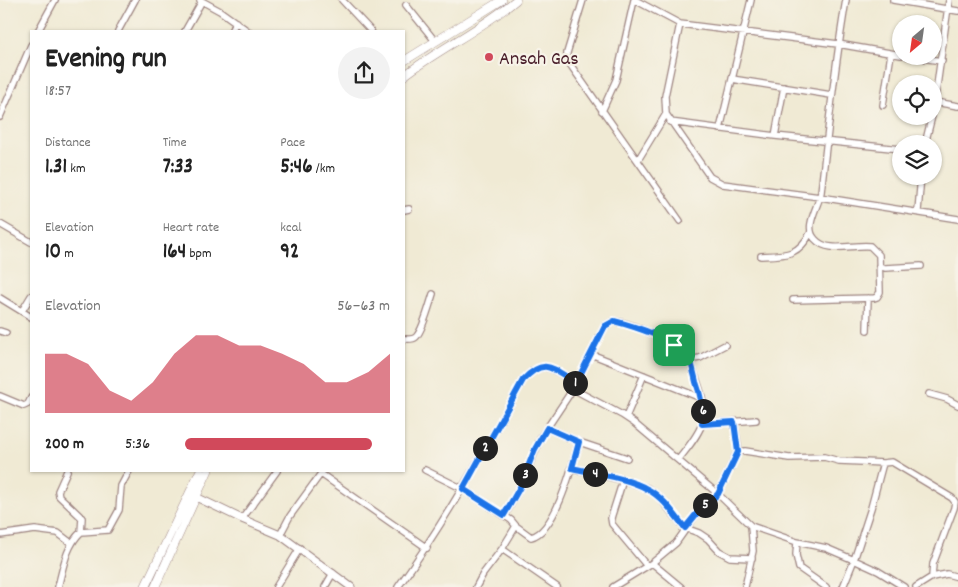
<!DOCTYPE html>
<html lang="en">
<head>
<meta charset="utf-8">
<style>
  :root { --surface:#fff; --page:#f2f2f2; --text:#222; --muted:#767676; --accent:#d1495b }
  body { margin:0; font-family:Dekko,sans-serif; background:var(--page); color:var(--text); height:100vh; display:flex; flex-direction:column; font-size:19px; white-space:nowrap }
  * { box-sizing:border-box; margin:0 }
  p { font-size:16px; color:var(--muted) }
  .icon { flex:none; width:28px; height:28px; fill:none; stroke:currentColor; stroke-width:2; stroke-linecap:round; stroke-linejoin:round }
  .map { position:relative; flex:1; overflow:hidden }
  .sheet { position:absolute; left:30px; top:30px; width:375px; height:442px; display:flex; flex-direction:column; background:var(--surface); border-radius:0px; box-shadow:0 1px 4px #0004 }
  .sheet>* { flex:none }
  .needle { width:32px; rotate:209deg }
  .buttons { position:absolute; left:892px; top:15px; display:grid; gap:10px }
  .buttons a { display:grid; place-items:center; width:50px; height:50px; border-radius:50%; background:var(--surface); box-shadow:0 1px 4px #0004; font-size:25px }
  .pin { position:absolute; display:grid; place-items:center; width:42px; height:42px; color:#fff; margin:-21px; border-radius:10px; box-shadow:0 2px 8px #0006 }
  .km { position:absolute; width:25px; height:25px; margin:-12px; border-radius:50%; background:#222; color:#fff; font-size:14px; line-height:25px; text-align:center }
  .round { display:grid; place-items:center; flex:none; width:52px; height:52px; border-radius:26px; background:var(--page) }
  .head { display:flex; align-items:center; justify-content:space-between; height:85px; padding:0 15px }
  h1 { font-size:28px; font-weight:700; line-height:38px }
  .metrics { display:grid; grid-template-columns:repeat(3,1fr); gap:8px; height:85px; padding:5px 15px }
  .metrics div { display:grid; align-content:center }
  .metrics b { font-size:21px; font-weight:700 }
  .metrics small { font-size:14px; font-weight:400 }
  .metrics p { font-size:14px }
  .chart { height:140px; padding:10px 15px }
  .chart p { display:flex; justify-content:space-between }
  .chart svg { width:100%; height:90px; margin-top:5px; fill:var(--accent); opacity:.7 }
  ul { padding:0 15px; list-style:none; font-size:16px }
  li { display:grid; grid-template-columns:80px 60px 1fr; align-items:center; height:38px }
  li i { height:12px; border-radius:6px; background:var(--accent) }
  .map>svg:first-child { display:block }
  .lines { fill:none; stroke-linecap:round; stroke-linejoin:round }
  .minor-casing { stroke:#9d8480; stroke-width:8 }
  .tertiary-casing { stroke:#9d8480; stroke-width:9 }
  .secondary-casing { stroke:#9d8480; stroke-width:9 }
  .minor { stroke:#fff; stroke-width:5.5 }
  .tertiary { stroke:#fff; stroke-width:7 }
  .secondary { stroke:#fff; stroke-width:8 }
  .route-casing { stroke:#fff; stroke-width:10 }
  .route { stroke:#1a73e8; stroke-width:6 }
  .poi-dot { fill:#d1495b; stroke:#f7f3e8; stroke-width:2 }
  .labels { text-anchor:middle; stroke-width:4.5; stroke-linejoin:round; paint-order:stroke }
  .poi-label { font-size:20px; fill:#4a1f2b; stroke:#f7f3e8; text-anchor:start }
</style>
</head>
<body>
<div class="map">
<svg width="958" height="587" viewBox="0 0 958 587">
  <rect width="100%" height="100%" fill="#f7f3e8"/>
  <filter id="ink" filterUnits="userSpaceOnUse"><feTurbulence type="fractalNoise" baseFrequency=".02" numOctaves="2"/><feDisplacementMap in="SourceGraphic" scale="10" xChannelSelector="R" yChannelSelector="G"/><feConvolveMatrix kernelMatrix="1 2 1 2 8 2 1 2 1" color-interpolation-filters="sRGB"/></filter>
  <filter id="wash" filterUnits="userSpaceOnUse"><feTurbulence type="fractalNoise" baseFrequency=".0096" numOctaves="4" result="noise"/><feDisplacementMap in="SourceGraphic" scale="20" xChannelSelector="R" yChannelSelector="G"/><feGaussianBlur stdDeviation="1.12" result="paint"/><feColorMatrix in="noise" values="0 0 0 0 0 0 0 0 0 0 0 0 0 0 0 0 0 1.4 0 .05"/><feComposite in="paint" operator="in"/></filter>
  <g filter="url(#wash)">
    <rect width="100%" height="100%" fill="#f0ead4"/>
  </g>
  <g filter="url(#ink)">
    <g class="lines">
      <!-- minor casing -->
      <g class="minor-casing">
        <path id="minor" d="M200 0 220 11 248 31
          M342 0 371 31
          M583 0 567 53V60L680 221
          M635 0 680 24 665 96 666 114 710 177 723 184 820 197 958 219
          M893 0 958 11
          M406 5 435 41
          M680 24 838 44 901 55
          M38 31 55 0
          M118 31 135 0
          M185 31 202 1
          M231 31 236 22
          M908 56 942 61
          M732 79 831 95
          M935 102 958 106
          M883 105 891 54
          M934 107 949 0
          M602 111 616 80 634 0
          M0 117 31 45
          M670 122 775 136 901 149
          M720 129 751 0
          M775 136 784 87
          M925 144 932 116
          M638 160 666 114
          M404 210 409 209
          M918 211 921 176
          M0 224 31 242
          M761 256C787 255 798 256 811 232
          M879 266 885 268 921 266
          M0 298 31 317
          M793 300 874 298 877 297 880 292 879 255 870 246C853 244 828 254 815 239 803 227 819 206 821 192 828 128 835 64 846 0
          M22 311 31 296
          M867 330 868 298
          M0 331 6 333
          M404 339C407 339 413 340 416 337 423 330 430 303 433 294
          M591 354 701 398
          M573 389 622 415 634 423 718 494 751 526 753 551 745 587
          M929 394 947 399 958 405
          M0 396 24 406 28 404 31 398
          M626 417 644 375
          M734 422 739 452
          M702 424 756 420
          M547 428 579 442 627 458
          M678 460C687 449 697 437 702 424 709 403 694 375 688 356
          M571 468 623 480 647 488 659 497 685 528 699 533 708 539 719 551 730 557 752 558
          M425 470 463 489 511 520 516 526 502 549 557 587
          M67 471 58 491 59 496 82 518 81 532
          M321 474 427 548
          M623 480 611 518 612 524 647 566
          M505 515 520 487 541 437 573 389 605 326C607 325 609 323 612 322 622 318 664 339 674 345 681 350 687 355 694 359L700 358 725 345
          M242 519 277 471
          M516 526 531 537C556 532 573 463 579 442
          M751 526 797 542 826 548 854 560 871 508 883 463
          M0 535 35 530 58 533 71 543
          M280 535 290 516 322 472
          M797 542 796 555 799 568 826 587
          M652 563 681 587
          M932 577 947 574 958 577
          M58 587C63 568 66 546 81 532L108 530 119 510 121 486 129 471
          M276 587 300 548
          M325 587 333 573
          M398 587C446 521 484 451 523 380 544 356 553 370 576 383
          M476 587 483 574 502 549
          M613 587 652 563 676 543 698 512 718 494 736 455 739 452 745 451 789 458 824 457 839 461 863 462 883 463 892 462 952 498 955 502 954 508 933 564 932 577 916 587
          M843 587 854 560 878 571 904 587"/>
      </g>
      <!-- tertiary casing -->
      <g class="tertiary-casing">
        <path id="tertiary" d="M196 497 242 519 280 535 351 587"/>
      </g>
      <!-- secondary casing -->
      <g class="secondary-casing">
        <path id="secondary" d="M404 61 502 0
          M404 76C440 48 481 30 516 0
          M145 587 200 471
          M155 587 208 471"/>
      </g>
      <!-- minor -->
      <use href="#minor" class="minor"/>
      <!-- tertiary -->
      <use href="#tertiary" class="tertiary"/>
      <!-- secondary -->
      <use href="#secondary" class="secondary"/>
    </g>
  </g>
  <g class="lines" filter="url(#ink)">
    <!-- route casing -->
    <g class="route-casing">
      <path id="route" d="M614 321C633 326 675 339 688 356 692 362 694 374 696 382 701 396 704 409 702 424L734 422 738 452 718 494 698 512 685 528C674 514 663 497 647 489 628 478 593 473 572 468L579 442 547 428 535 449 520 487 504 515 463 489 523 380C545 356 553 369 576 383L605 326Z"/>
    </g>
    <!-- route -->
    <use href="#route" class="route"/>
  </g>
  <!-- markers -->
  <circle class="poi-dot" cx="489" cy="57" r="5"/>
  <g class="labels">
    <!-- poi labels -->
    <g class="poi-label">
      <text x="499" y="64">Ansah Gas</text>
    </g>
  </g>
</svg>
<div class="buttons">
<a><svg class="needle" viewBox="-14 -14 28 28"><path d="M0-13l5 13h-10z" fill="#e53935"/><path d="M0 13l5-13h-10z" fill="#767676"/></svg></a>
<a><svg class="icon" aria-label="locate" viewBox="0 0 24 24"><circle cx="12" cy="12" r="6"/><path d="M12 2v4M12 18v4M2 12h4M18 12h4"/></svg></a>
<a><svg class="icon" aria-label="layers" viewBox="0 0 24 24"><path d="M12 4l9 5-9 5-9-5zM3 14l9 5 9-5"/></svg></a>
</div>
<div class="pin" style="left:674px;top:345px;background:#1e9e55"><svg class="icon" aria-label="arrive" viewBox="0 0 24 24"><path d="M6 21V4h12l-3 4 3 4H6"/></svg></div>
<b class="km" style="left:575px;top:383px">1</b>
<b class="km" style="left:485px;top:448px">2</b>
<b class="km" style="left:525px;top:475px">3</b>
<b class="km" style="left:595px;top:474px">4</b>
<b class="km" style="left:705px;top:505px">5</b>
<b class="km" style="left:703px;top:411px">6</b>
<section class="sheet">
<div class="head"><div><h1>Evening run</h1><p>18:57</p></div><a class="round"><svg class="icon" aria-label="share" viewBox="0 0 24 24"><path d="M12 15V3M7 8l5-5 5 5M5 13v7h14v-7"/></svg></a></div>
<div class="metrics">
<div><p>Distance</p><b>1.31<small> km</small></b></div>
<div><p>Time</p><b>7:33</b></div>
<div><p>Pace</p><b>5:46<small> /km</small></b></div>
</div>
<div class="metrics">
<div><p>Elevation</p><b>10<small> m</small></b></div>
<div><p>Heart rate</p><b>164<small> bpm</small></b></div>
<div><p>kcal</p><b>92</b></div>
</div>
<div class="chart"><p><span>Elevation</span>56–63 m</p>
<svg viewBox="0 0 160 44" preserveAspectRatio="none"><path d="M0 44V15L10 15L20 20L30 33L40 38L50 29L60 15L70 6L80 6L90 11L100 11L110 15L120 20L130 29L140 29L150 24L160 15V44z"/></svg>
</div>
<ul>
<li><b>200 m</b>5:36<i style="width:91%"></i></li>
</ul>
</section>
</div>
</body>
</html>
